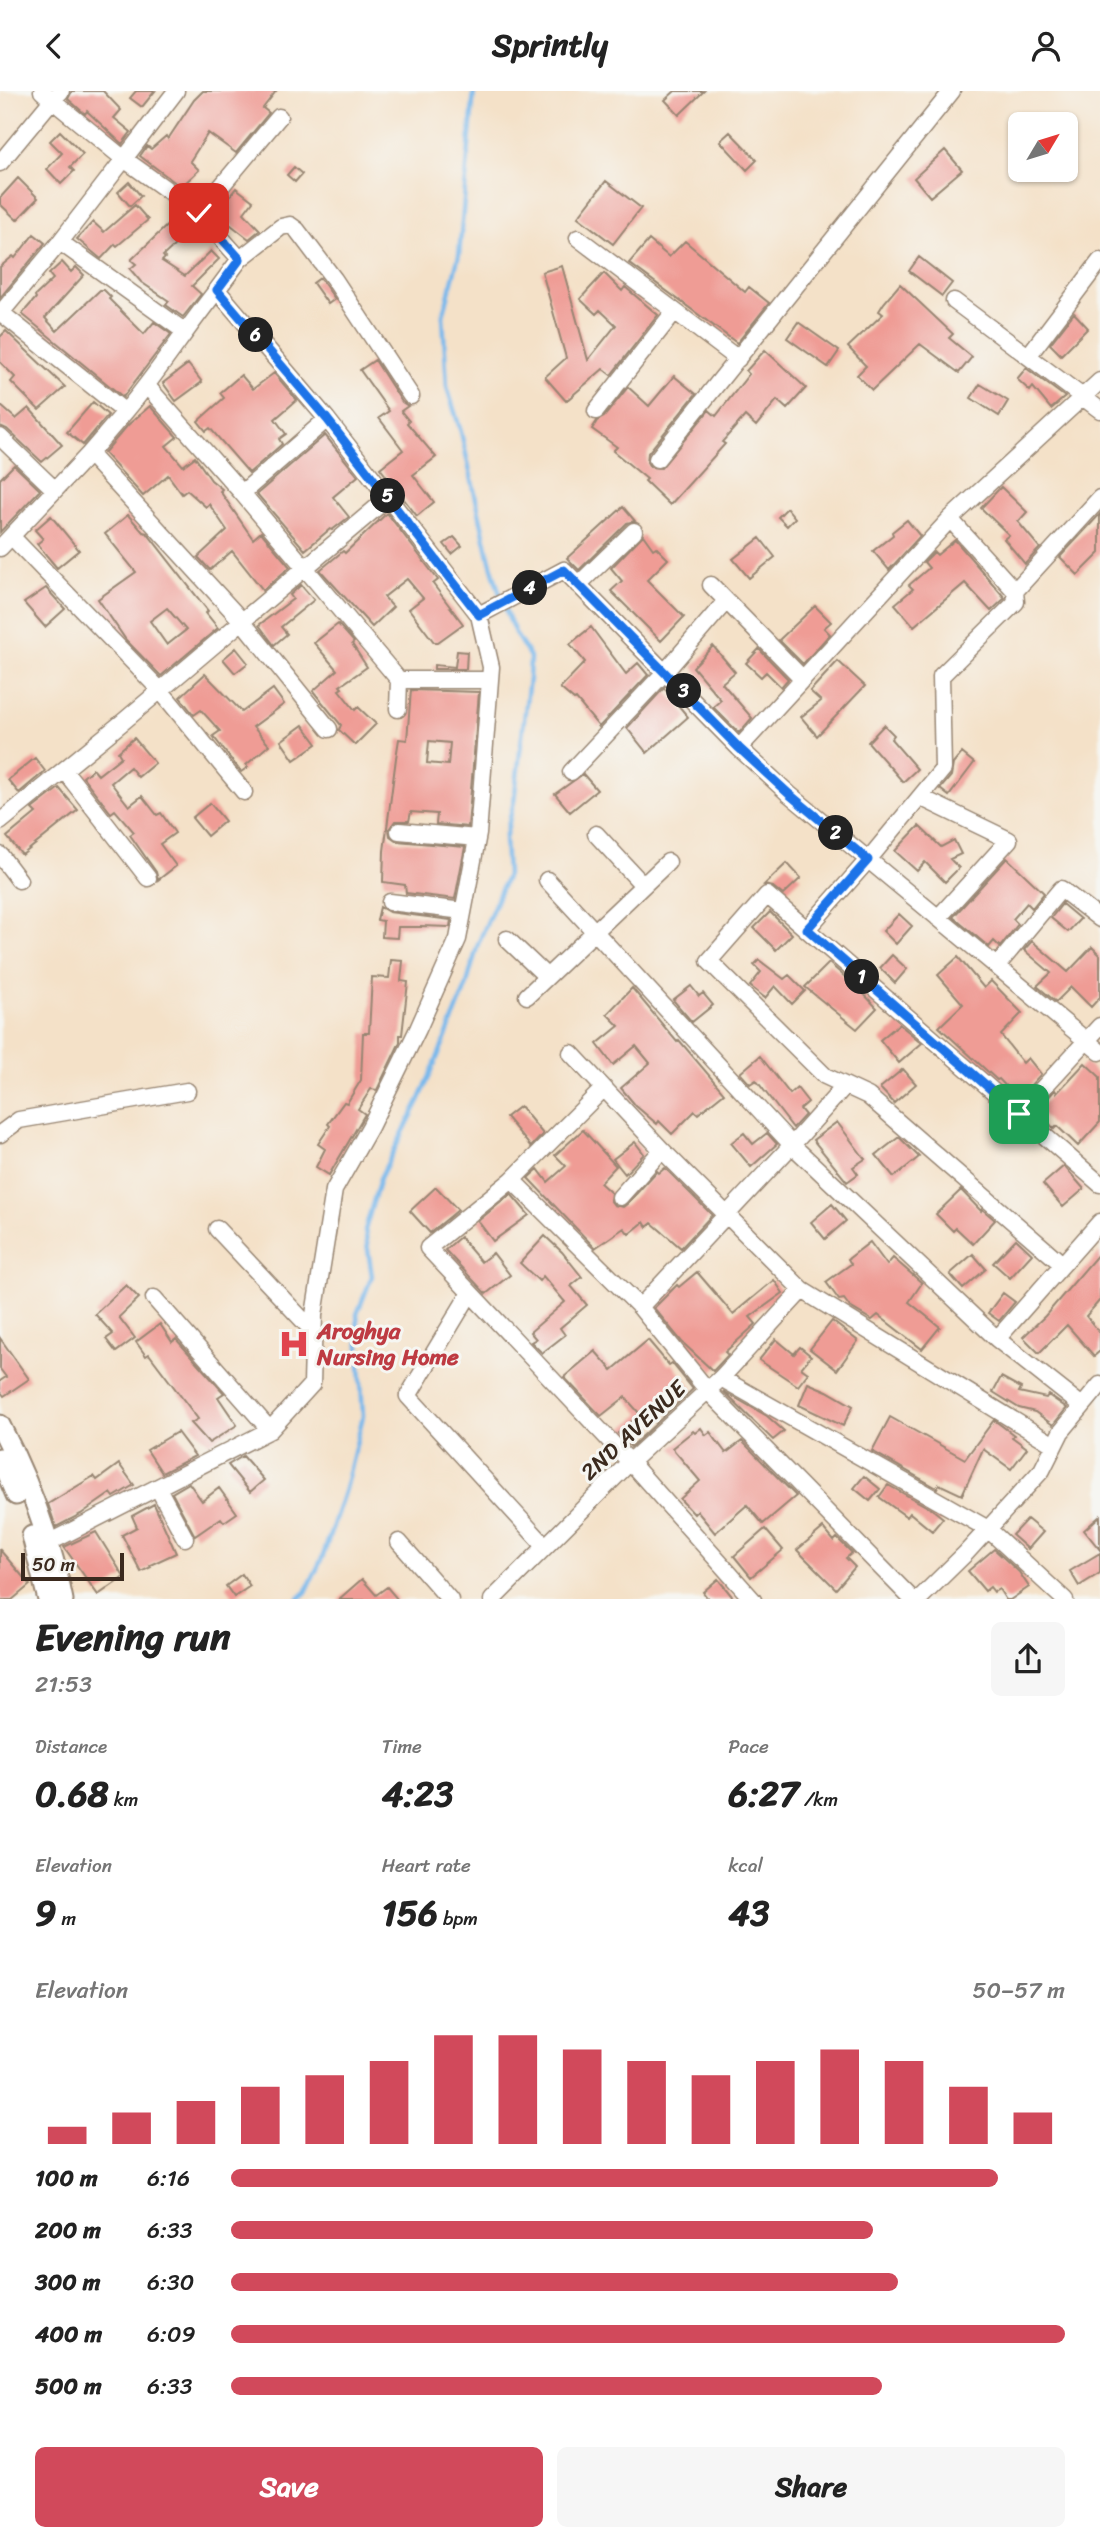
<!DOCTYPE html>
<html lang="en">
<head>
<meta charset="utf-8">
<style>
  :root { --surface:#fff; --page:#f6f6f6; --text:#222; --muted:#767676; --accent:#d1495b }
  body { margin:0; font-family:Sriracha,sans-serif; background:var(--page); color:var(--text); height:100vh; display:flex; flex-direction:column; font-size:26px; white-space:nowrap }
  * { box-sizing:border-box; margin:0 }
  p { font-size:23px; color:var(--muted) }
  .icon { flex:none; width:38px; height:38px; fill:none; stroke:currentColor; stroke-width:2; stroke-linecap:round; stroke-linejoin:round }
  .map { position:relative; height:1508px; overflow:hidden }
  .side { display:flex; flex-direction:column; background:var(--surface); flex:1 }
  .side>* { flex:none }
  .needle { width:46px; rotate:52deg }
  .controls { position:absolute; left:1008px; top:21px; display:grid; gap:14px }
  .controls a { display:grid; place-items:center; width:70px; height:70px; border-radius:10px; background:var(--surface); box-shadow:0 2px 5px #0004; font-size:35px }
  .scale { position:absolute; left:21px; bottom:18px; width:103px; box-sizing:border-box; padding-left:7px; border:4px solid #3b2a1e; border-top:0; font-size:19px; line-height:24px; white-space:nowrap; color:#3b2a1e; -webkit-text-stroke:5px #f6f6f2; paint-order:stroke }
  .pin { position:absolute; display:grid; place-items:center; width:60px; height:60px; color:#fff; margin:-30px; border-radius:14px; box-shadow:0 4px 10px #0006 }
  .km { position:absolute; width:35px; height:35px; margin:-18px; border-radius:50%; background:#222; color:#fff; font-size:19px; line-height:35px; text-align:center }
  .round { display:grid; place-items:center; flex:none; width:74px; height:74px; border-radius:10px; background:var(--page) }
  .overview { display:flex; align-items:center; justify-content:space-between; height:119px; padding:0 35px }
  h1 { font-size:38px; font-weight:700; line-height:52px }
  .metrics { display:grid; grid-template-columns:repeat(3,1fr); gap:10px; height:119px; padding:7px 35px }
  .metrics div { display:grid; align-content:center }
  .metrics b { font-size:35px; font-weight:700 }
  .metrics small { font-size:19px; font-weight:400 }
  .metrics p { font-size:19px }
  .chart { height:196px; padding:14px 35px }
  .chart p { display:flex; justify-content:space-between }
  .chart svg { width:100%; height:126px; margin-top:7px; stroke:var(--accent); stroke-width:6 }
  .cta { display:flex; gap:14px; margin-top:auto; padding:14px 35px }
  .cta a { flex:1; height:80px; border-radius:10px; background:var(--accent); color:#fff; font-size:28px; font-weight:700; line-height:80px; text-align:center }
  .cta a+a { background:var(--page); color:var(--text) }
  ul { padding:0 35px; list-style:none; font-size:23px }
  li { display:grid; grid-template-columns:112px 84px 1fr; align-items:center; height:52px }
  li i { height:18px; border-radius:9px; background:var(--accent) }
  header { display:flex; justify-content:space-between; align-items:center; height:91px; padding:0 35px; background:var(--surface); font-size:32px; font-weight:700 }
  .map>svg:first-child { display:block }
  .lines { fill:none; stroke-linecap:round; stroke-linejoin:round }
  .stream { stroke:#77b8ec; stroke-width:4.5 }
  .building { fill:#ef9c95; fill-rule:evenodd }
  .minor-casing { stroke:#988673; stroke-width:19 }
  .major-casing { stroke:#988673; stroke-width:23 }
  .minor { stroke:#fff; stroke-width:16 }
  .major { stroke:#fff; stroke-width:19 }
  .route-casing { stroke:#fff; stroke-width:14 }
  .route { stroke:#1a73e8; stroke-width:9 }
  .labels { text-anchor:middle; stroke-width:6; stroke-linejoin:round; paint-order:stroke }
  .health-label { font-size:23px; font-weight:bold; fill:#be3a42; stroke:#f6f6f2; text-anchor:start }
  .street-label { font-size:23px; fill:#3b2a1e; stroke:#f6f6f2 }
</style>
</head>
<body>
<header><svg class="icon" aria-label="back" viewBox="0 0 24 24"><path d="M15 5l-7 7 7 7"/></svg>Sprintly<svg class="icon" aria-label="person" viewBox="0 0 24 24"><circle cx="12" cy="8" r="4"/><path d="M4 21q1-7 8-7t8 7"/></svg></header>
<div class="map">
<svg width="1100" height="1509" viewBox="0 0 1100 1509">
  <rect width="100%" height="100%" fill="#f6f6f2"/>
  <filter id="ink" filterUnits="userSpaceOnUse"><feTurbulence type="fractalNoise" baseFrequency=".0143" numOctaves="2"/><feDisplacementMap in="SourceGraphic" scale="14" xChannelSelector="R" yChannelSelector="G"/><feConvolveMatrix kernelMatrix="1 2 1 2 8 2 1 2 1" color-interpolation-filters="sRGB"/></filter>
  <filter id="wash" filterUnits="userSpaceOnUse"><feTurbulence type="fractalNoise" baseFrequency=".00686" numOctaves="4" result="noise"/><feDisplacementMap in="SourceGraphic" scale="28" xChannelSelector="R" yChannelSelector="G"/><feGaussianBlur stdDeviation="1.57" result="paint"/><feColorMatrix in="noise" values="0 0 0 0 0 0 0 0 0 0 0 0 0 0 0 0 0 1.4 0 .05"/><feComposite in="paint" operator="in"/></filter>
  <g filter="url(#wash)">
    <rect width="100%" height="100%" fill="#f4e1c8"/>
    <g class="lines">
      <!-- stream -->
      <path class="stream" d="M474 0 459 164 443 225 447 296 461 341 490 470 501 507
        M297 1509 306 1501 323 1465 345 1398 363 1325 357 1223 372 1185 365 1139 380 1087 420 1008 446 946 466 896 478 853 507 784 505 748 514 710 529 588 530 566 516 544 504 516"/>
    </g>
    <g id="blocks">
      <!-- building -->
      <path class="building" d="M103 0 121 19 114 27 131 41 122 53 87 20 85 23 68 8 72 0Z
        M136 0H155L142 16 130 7Z
        M203 0H276L263 17 269 22 236 62 208 42 190 70 199 79 181 96 140 65 147 55 151 58 166 45 168 48 194 9Z
        M675 0H704L679 24 665 9Z
        M60 40 83 63 70 76 74 80 61 93 47 78 62 62 50 50Z
        M730 41 757 69 747 79 720 50Z
        M945 59 962 79 930 106 914 87Z
        M294 76 302 83 295 91 287 84Z
        M18 87 38 107 17 129 0 113V107Z
        M606 90 641 117 613 153 578 126Z
        M129 91 141 105 130 115 118 101Z
        M236 97 253 110 244 122 260 139 249 148 217 123Z
        M135 114 148 129 117 155 115 153 101 168 77 148 93 131 104 141Z
        M178 124 191 139 163 165 165 167 162 170 185 185 211 160 219 168 192 195 201 203 183 226 166 214 169 210 141 191 130 178 136 173 131 169Z
        M34 143 45 152 0 207V176L13 165 15 167Z
        M649 149 669 166 685 150 745 201 749 196 769 212 737 252 629 172Z
        M919 166 952 192 942 205 909 180Z
        M62 171 71 181 76 176 84 184 45 227 57 240 100 199H104L111 206 109 208 144 243 154 231 171 243 123 306 22 223 36 207 35 205 53 188 49 183Z
        M562 175 588 269 616 234 600 219 596 223 580 208 604 182 622 200 625 196 658 224 611 284 603 278 566 310 545 286 566 267 542 181Z
        M320 187 335 208 328 213 313 192Z
        M900 193 953 243 949 247 972 266 959 282 920 253 872 299 857 284 866 275 848 256 883 223 879 220 884 212Z
        M1074 222 1088 237 1061 264 1050 253Z
        M798 231 839 260 828 276 787 247Z
        M6 240 65 296 39 319 11 291 15 286 0 271V246Z
        M765 259 806 297 787 318 777 309 756 335 745 325 722 351 725 353 670 414 645 390 647 388 613 360 617 356 592 338 597 330 604 326 628 296 649 315 674 285 696 303 648 362 647 371 650 376 661 377 709 319 716 325 749 283 746 280Z
        M375 269 402 311 408 315 401 320 409 330 407 332 436 366 413 384 434 411 417 425 380 377 403 359 379 327 389 320 360 279Z
        M188 273 202 291 176 310 163 292Z
        M1026 277 1065 306 1051 318 1033 296 1030 300 1017 288Z
        M274 282 297 309 275 328 286 343 279 348 282 353 249 382 210 337 206 340 198 330 224 307 220 302 241 284 253 298Z
        M980 293 1008 310 999 325 971 307Z
        M93 311 108 324 83 354 67 341Z
        M0 314 16 328 29 317 62 354 42 371 7 338 0 335Z
        M150 315 177 346 166 355 183 375 195 366 211 389 222 398 220 400 253 448 261 441 290 476 263 499 232 460 210 479 198 466 227 439 209 413 206 416 187 399 182 403 168 384 143 405 104 362 128 334Z
        M325 344 358 385 333 406 349 426 332 439 330 438 305 459 257 403Z
        M14 374 40 399 0 441V388Z
        M1001 396 1027 421 1018 431 1040 457 1025 473 1004 448 1009 444 981 417Z
        M623 416 635 430 627 432 579 479 567 467Z
        M787 417 795 427 787 435 778 426Z
        M387 422 438 489 433 493 463 533 438 551H434L409 518 423 507 407 488 384 506 393 516 372 536 320 479 343 460 345 462Z
        M1100 423V462L1078 484 1060 466Z
        M128 424 143 441 147 442 208 520 206 522 218 537 161 585 126 549 98 508 136 481 105 443ZM167 517 186 539 167 554 150 530Z
        M51 425 79 459 57 477 37 453 43 448 35 439Z
        M907 429 920 445 889 479 873 460 893 444 892 441Z
        M643 444 653 458 656 456 668 468 647 489 684 526 661 550 611 500 622 490 611 477Z
        M454 446 462 455 452 463 444 453Z
        M760 447 775 466 749 487 733 468Z
        M955 449 1005 507 991 520 965 492 914 535 895 513 913 498 909 494 929 477 924 471 934 461 937 464Z
        M301 494 314 509 281 536 287 543 274 554 259 534 293 508 290 504Z
        M46 497 65 518 45 536 24 512Z
        M815 515 831 531 824 537 830 543 803 573 779 549Z
        M338 533 354 551 352 553 367 576 340 595 342 597 339 599 355 619 358 616 376 633 355 654 339 639 341 634 313 600 337 579 314 552Z
        M591 536 626 583 638 572 648 584 599 636 576 608 574 609 560 597 585 571 570 553Z
        M713 555 735 581 722 592 752 627 739 642 713 616 721 609 693 576Z
        M236 557 248 572 235 582 223 568Z
        M759 558 788 588 781 596 766 581 761 586 746 572Z
        M457 560 467 561 466 578H434V574L455 576Z
        M838 570 865 595 817 645 801 626 821 610 810 600Z
        M205 583 242 621 273 598 284 613 253 636 269 654 246 674 248 676 241 681 213 645 220 640 201 619 194 624 180 606Z
        M664 597 688 626 647 662 627 637Z
        M411 599 479 601 468 736 436 733 437 723 411 721 409 730H395L389 738 390 745 397 750 465 756 455 808 406 802 405 794 383 791 384 760 396 667 399 648 407 649ZM429 650 450 652 448 674 427 672Z
        M303 634 317 653 294 669 281 650Z
        M884 634 894 644 891 648 917 678 903 691 868 651Z
        M134 647 155 672 138 686 130 676 111 692 129 715 142 705 157 724 161 722 175 742 160 753 176 775 158 789 156 781 130 744 134 741 115 719 111 722 83 686 93 678 98 684 121 666 118 661Z
        M962 662 974 672 949 705 940 698 951 685 953 673Z
        M35 667 45 680 19 702 8 689Z
        M583 683 597 699 570 721 555 703Z
        M59 697 78 719 22 764 7 746 36 722 32 718Z
        M210 712 225 730 207 745 192 727Z
        M919 735 941 756 954 749 961 763 950 768 959 777 945 791 925 771 917 780 895 760Z
        M1007 767 1044 802 1032 817 1027 812 1013 828 1018 833 1000 856 994 850 989 856 953 826Z
        M787 772 801 787 783 804 773 796 764 794Z
        M1062 813 1080 828 1068 841 1051 827Z
        M380 816 389 821 451 829 450 836 421 835V836H398L397 847 382 846 383 830 377 829Z
        M770 821 792 843 776 859 754 837Z
        M899 823 912 835 896 853 883 840Z
        M1032 850 1068 881 1092 856 1100 864V906L1091 916 1071 896 1056 911 1037 895 1051 882 1024 859Z
        M892 864 907 878 895 892 880 877Z
        M958 866 984 897 991 890 1022 922 1001 944 1023 972 1028 967 1041 983 1018 1008 999 988 997 989 939 936 963 913 938 884Z
        M391 869 403 870 401 890 408 891 402 944H400V951L377 999 371 998 358 1018 365 1023 329 1084 316 1076 325 1058 318 1053 330 1035 328 1033 344 1011 347 1012 361 989 363 942H369L372 886 389 887Z
        M759 869 784 888 789 884 805 900 792 913 775 895 765 907 750 895 761 881 754 874Z
        M829 872 861 900 877 917 857 938 805 896Z
        M691 895 699 905 703 902 713 914 692 931 673 909Z
        M632 897 677 951 679 949 724 1002 698 1023 695 1020 672 1043 659 1030 657 1033 636 1015 621 997 650 972 636 955 613 974 597 953 619 935 607 923Z
        M899 933 922 952 899 972 880 949Z
        M760 965 790 1003 797 997 808 1011 800 1018 805 1024 793 1037 756 989 750 993 740 982Z
        M1085 972 1100 986V1031L1078 1055 1057 1035 1054 1038 1038 1018 1055 999 1057 1002Z
        M903 978 916 993 894 1012 880 997Z
        M520 1015 543 1043 531 1056 506 1026Z
        M837 1031 865 1068 853 1076 858 1083 847 1091 813 1049Z
        M583 1039 616 1075 600 1092 611 1102 610 1109 614 1114 623 1116 627 1113 657 1080 659 1082 665 1077 712 1124 681 1157 652 1132 647 1136 644 1131 629 1143 624 1137 595 1157 528 1087 538 1078 548 1091 566 1075 555 1064Z
        M744 1042 753 1053 767 1042 777 1053 751 1076 731 1052Z
        M899 1046 919 1066 894 1086 876 1064Z
        M635 1051 644 1063 625 1083 613 1068Z
        M1064 1075 1084 1098 1063 1116 1043 1093Z
        M436 1096 458 1119 430 1142 410 1120Z
        M961 1099 981 1120 982 1118 995 1129 973 1153 956 1137 953 1140 936 1123Z
        M511 1103 529 1124 493 1150 478 1130Z
        M832 1113 846 1130 825 1148 811 1131Z
        M545 1145 562 1161 582 1186 571 1195 587 1214 560 1237 565 1244 542 1262 531 1251 536 1248 530 1241 565 1211 543 1185 539 1190 520 1172Z
        M460 1146 481 1171 493 1162 510 1184 486 1203 445 1159Z
        M1016 1148 1032 1163 1010 1187 993 1172Z
        M870 1151 887 1174 893 1167 922 1192 909 1211 940 1236 922 1258 878 1224 872 1229 850 1216 844 1208 839 1209 826 1191 851 1173 848 1168Z
        M1100 1161V1209L1086 1225 1100 1242V1260L1094 1265 1067 1234 1039 1262 1023 1246 1045 1225Z
        M973 1163 986 1178 963 1198 950 1183Z
        M697 1181 733 1223 774 1189 783 1202 750 1226 756 1233 725 1261 728 1264 713 1280 682 1251 654 1217 677 1194 679 1196Z
        M126 1194 139 1207 119 1226 135 1247 116 1261 106 1248 113 1243 95 1223Z
        M1003 1202 1015 1211 999 1230 988 1222Z
        M832 1230 858 1250 837 1279 810 1258Z
        M160 1233 172 1251 176 1248 224 1302 218 1306 237 1334 209 1352 191 1332 198 1328 149 1263 146 1265 136 1251Z
        M0 1247 29 1288 4 1305 0 1300V1290L6 1286 0 1278Z
        M776 1248 794 1263 800 1256 811 1265 801 1277 808 1282 798 1295 759 1269Z
        M648 1249 669 1274 672 1272 693 1298 631 1356 618 1342 640 1323 625 1306 601 1325 564 1286 595 1260 612 1279Z
        M1001 1286 1021 1297 1019 1301 1046 1307 1048 1304 1067 1317 1053 1334 1035 1321 1019 1317 993 1301Z
        M808 1292 827 1300 853 1315 843 1335 799 1314Z
        M723 1300 767 1325 784 1340 773 1349Z
        M890 1326 965 1368 994 1329 1014 1344 1012 1346 1027 1357 1011 1378 983 1358 962 1404 939 1393 937 1397 872 1360Z
        M701 1337 706 1344 710 1341 726 1362 742 1350 796 1405 763 1433 747 1414 715 1442 697 1420 694 1423 680 1408 700 1390 672 1357 693 1340 695 1342Z
        M177 1341 195 1365 162 1382 147 1359Z
        M243 1365 264 1389 250 1401 228 1374Z
        M119 1373 134 1394 114 1406 111 1402 81 1423 56 1436 48 1413 94 1385 97 1389Z
        M864 1385 880 1398 870 1410 854 1397Z
        M189 1392 202 1410 219 1397 237 1422 224 1431 221 1427 195 1445 172 1402Z
        M888 1394 933 1419 943 1427 932 1440 910 1422 907 1426 879 1406Z
        M154 1413 176 1462 150 1474 151 1476 141 1481 122 1444 137 1436 132 1425Z
        M1100 1425V1459L1084 1439Z
        M1027 1428 1043 1441 1028 1458 1012 1444Z
        M823 1437 834 1450 837 1447 852 1462 846 1467 855 1476 836 1498 797 1459Z
        M765 1438 783 1459 751 1486 734 1465Z
        M96 1441 124 1486 98 1504 64 1456Z
        M994 1458 1019 1481 1029 1496 1010 1509H1006L999 1498 994 1501 990 1496 985 1500 968 1480Z
        M0 1459 30 1494 12 1509H0Z
        M1100 1462V1482L1079 1495 1070 1480Z
        M242 1483 250 1495 234 1506 226 1495Z
        M362 1488 376 1504 387 1496 398 1509H338Z
        M718 1488 735 1509H709L703 1501Z"/>
    </g>
  </g>
  <g filter="url(#ink)">
    <use href="#blocks" fill-opacity="0" stroke="#988673" stroke-width="2"/>
    <g class="lines">
      <!-- minor casing -->
      <g class="minor-casing">
        <path id="minor" d="M42 0 52 9 61 0
          M0 72 52 9 124 68 176 0
          M199 122 279 26
          M578 147 738 268
          M60 151 184 240
          M240 168 281 136 290 134 297 139 334 188 411 305
          M954 210 1100 319
          M0 221 125 321C158 282 185 239 217 199L327 328 479 524 491 576 478 743 458 848 418 938 370 1036 334 1099 314 1224 312 1293 270 1339 48 1452
          M0 223 60 151 124 68 199 122 240 168 217 199
          M1029 264 1100 170
          M147 295 242 402 399 589
          M596 320 674 221
          M0 346 54 398
          M89 363 241 529 329 638
          M657 368 952 0
          M242 402 327 328
          M950 428 1015 500 1100 407
          M12 446 160 599 244 701
          M0 457 89 363 125 321
          M578 494 634 440
          M711 494 803 588
          M479 524 564 479 739 657 789 703 1100 961
          M398 618 399 589H490
          M739 657 950 428 1100 290
          M64 679 148 787
          M571 681 665 581 726 510
          M920 706 1009 749 938 827
          M0 731 124 630 389 406
          M399 740 477 747
          M596 743 643 794
          M0 764 19 789
          M547 789 792 1054 844 996
          M390 811 463 820
          M807 838 868 769 943 678 941 585 1016 511 1015 500
          M507 848 547 886
          M997 875 1061 798 1100 828
          M527 905 668 771
          M571 962 662 1059 802 1199 1054 1354
          M603 998 512 1089 428 1157 630 1371 753 1509
          M1019 1023 1100 935
          M0 1043 19 1029 187 1000
          M512 1089 640 1216 708 1300 913 1509
          M620 1106 662 1059
          M217 1138 313 1240
          M1062 1173 868 1005 825 985 709 870 767 804 1100 1093
          M470 1202 408 1305 545 1455
          M154 1207 270 1339
          M640 1216 792 1054 997 1248
          M721 1287 988 1438 1065 1509
          M1082 1315 997 1248 1100 1131
          M158 1397 185 1447
          M399 1451 450 1509
          M492 1509 630 1371 721 1287 802 1199
          M918 1509 966 1462 1042 1379 1061 1341 1100 1294"/>
      </g>
      <!-- major casing -->
      <g class="major-casing">
        <path id="major" d="M0 1334C28 1388 51 1449 63 1509
          M0 1367 16 1404
          M32 1445 48 1509"/>
      </g>
      <!-- minor -->
      <use href="#minor" class="minor"/>
      <!-- major -->
      <use href="#major" class="major"/>
    </g>
  </g>
  <g class="lines" filter="url(#ink)">
    <!-- route casing -->
    <g class="route-casing">
      <path id="route" d="M199 122 240 168 217 199 327 328 479 524 564 479 739 657 789 703 868 769 807 838 1019 1023"/>
    </g>
    <!-- route -->
    <use href="#route" class="route"/>
  </g>
  <!-- icons -->
  <defs>
    <g id="hospital-bare" transform="scale(2.415)"><path d="M-5-5h3v3.5h4V-5h3V5h-3V1.5h-4V5h-3Z" fill="#e0444e" stroke="#f6f6f2" stroke-width="2.5" paint-order="stroke"/></g>
  </defs>
  <g fill-rule="evenodd">
    <use href="#hospital-bare" x="294" y="1253"/>
  </g>
  <g class="labels">
    <!-- health labels -->
    <g class="health-label">
      <text x="317" y="1248">Aroghya<tspan x="317" dy="26">Nursing Home</tspan></text>
    </g>
    <!-- street labels -->
    <g class="street-label">
      <text transform="translate(633 1339) rotate(-43)" y="8">2ND AVENUE</text>
    </g>
  </g>
</svg>
<div class="controls">
<a><svg class="needle" viewBox="-14 -14 28 28"><path d="M0-13l5 13h-10z" fill="#e53935"/><path d="M0 13l5-13h-10z" fill="#767676"/></svg></a>
</div>
<div class="scale">50 m</div>
<div class="pin" style="left:1019px;top:1023px;background:#1e9e55"><svg class="icon" aria-label="arrive" viewBox="0 0 24 24"><path d="M6 21V4h12l-3 4 3 4H6"/></svg></div>
<div class="pin" style="left:199px;top:122px;background:#d93025"><svg class="icon" aria-label="check" viewBox="0 0 24 24"><path d="M5 12l5 5 9-10"/></svg></div>
<b class="km" style="left:862px;top:886px">1</b>
<b class="km" style="left:836px;top:742px">2</b>
<b class="km" style="left:684px;top:600px">3</b>
<b class="km" style="left:530px;top:497px">4</b>
<b class="km" style="left:388px;top:405px">5</b>
<b class="km" style="left:256px;top:244px">6</b>
</div>
<section class="side">
<div class="overview"><div><h1>Evening run</h1><p>21:53</p></div><a class="round"><svg class="icon" aria-label="share" viewBox="0 0 24 24"><path d="M12 15V3M7 8l5-5 5 5M5 13v7h14v-7"/></svg></a></div>
<div class="metrics">
<div><p>Distance</p><b>0.68<small> km</small></b></div>
<div><p>Time</p><b>4:23</b></div>
<div><p>Pace</p><b>6:27<small> /km</small></b></div>
</div>
<div class="metrics">
<div><p>Elevation</p><b>9<small> m</small></b></div>
<div><p>Heart rate</p><b>156<small> bpm</small></b></div>
<div><p>kcal</p><b>43</b></div>
</div>
<div class="chart"><p><span>Elevation</span>50–57 m</p>
<svg viewBox="0 0 160 44" preserveAspectRatio="none"><path d="M5 44V38M15 44V33M25 44V29M35 44V24M45 44V20M55 44V15M65 44V6M75 44V6M85 44V11M95 44V15M105 44V20M115 44V15M125 44V11M135 44V15M145 44V24M155 44V33"/></svg>
</div>
<ul>
<li><b>100 m</b>6:16<i style="width:92%"></i></li>
<li><b>200 m</b>6:33<i style="width:77%"></i></li>
<li><b>300 m</b>6:30<i style="width:80%"></i></li>
<li><b>400 m</b>6:09<i style="width:100%"></i></li>
<li><b>500 m</b>6:33<i style="width:78%"></i></li>
</ul>
<div class="cta"><a>Save</a><a>Share</a></div>
</section>
</body>
</html>
